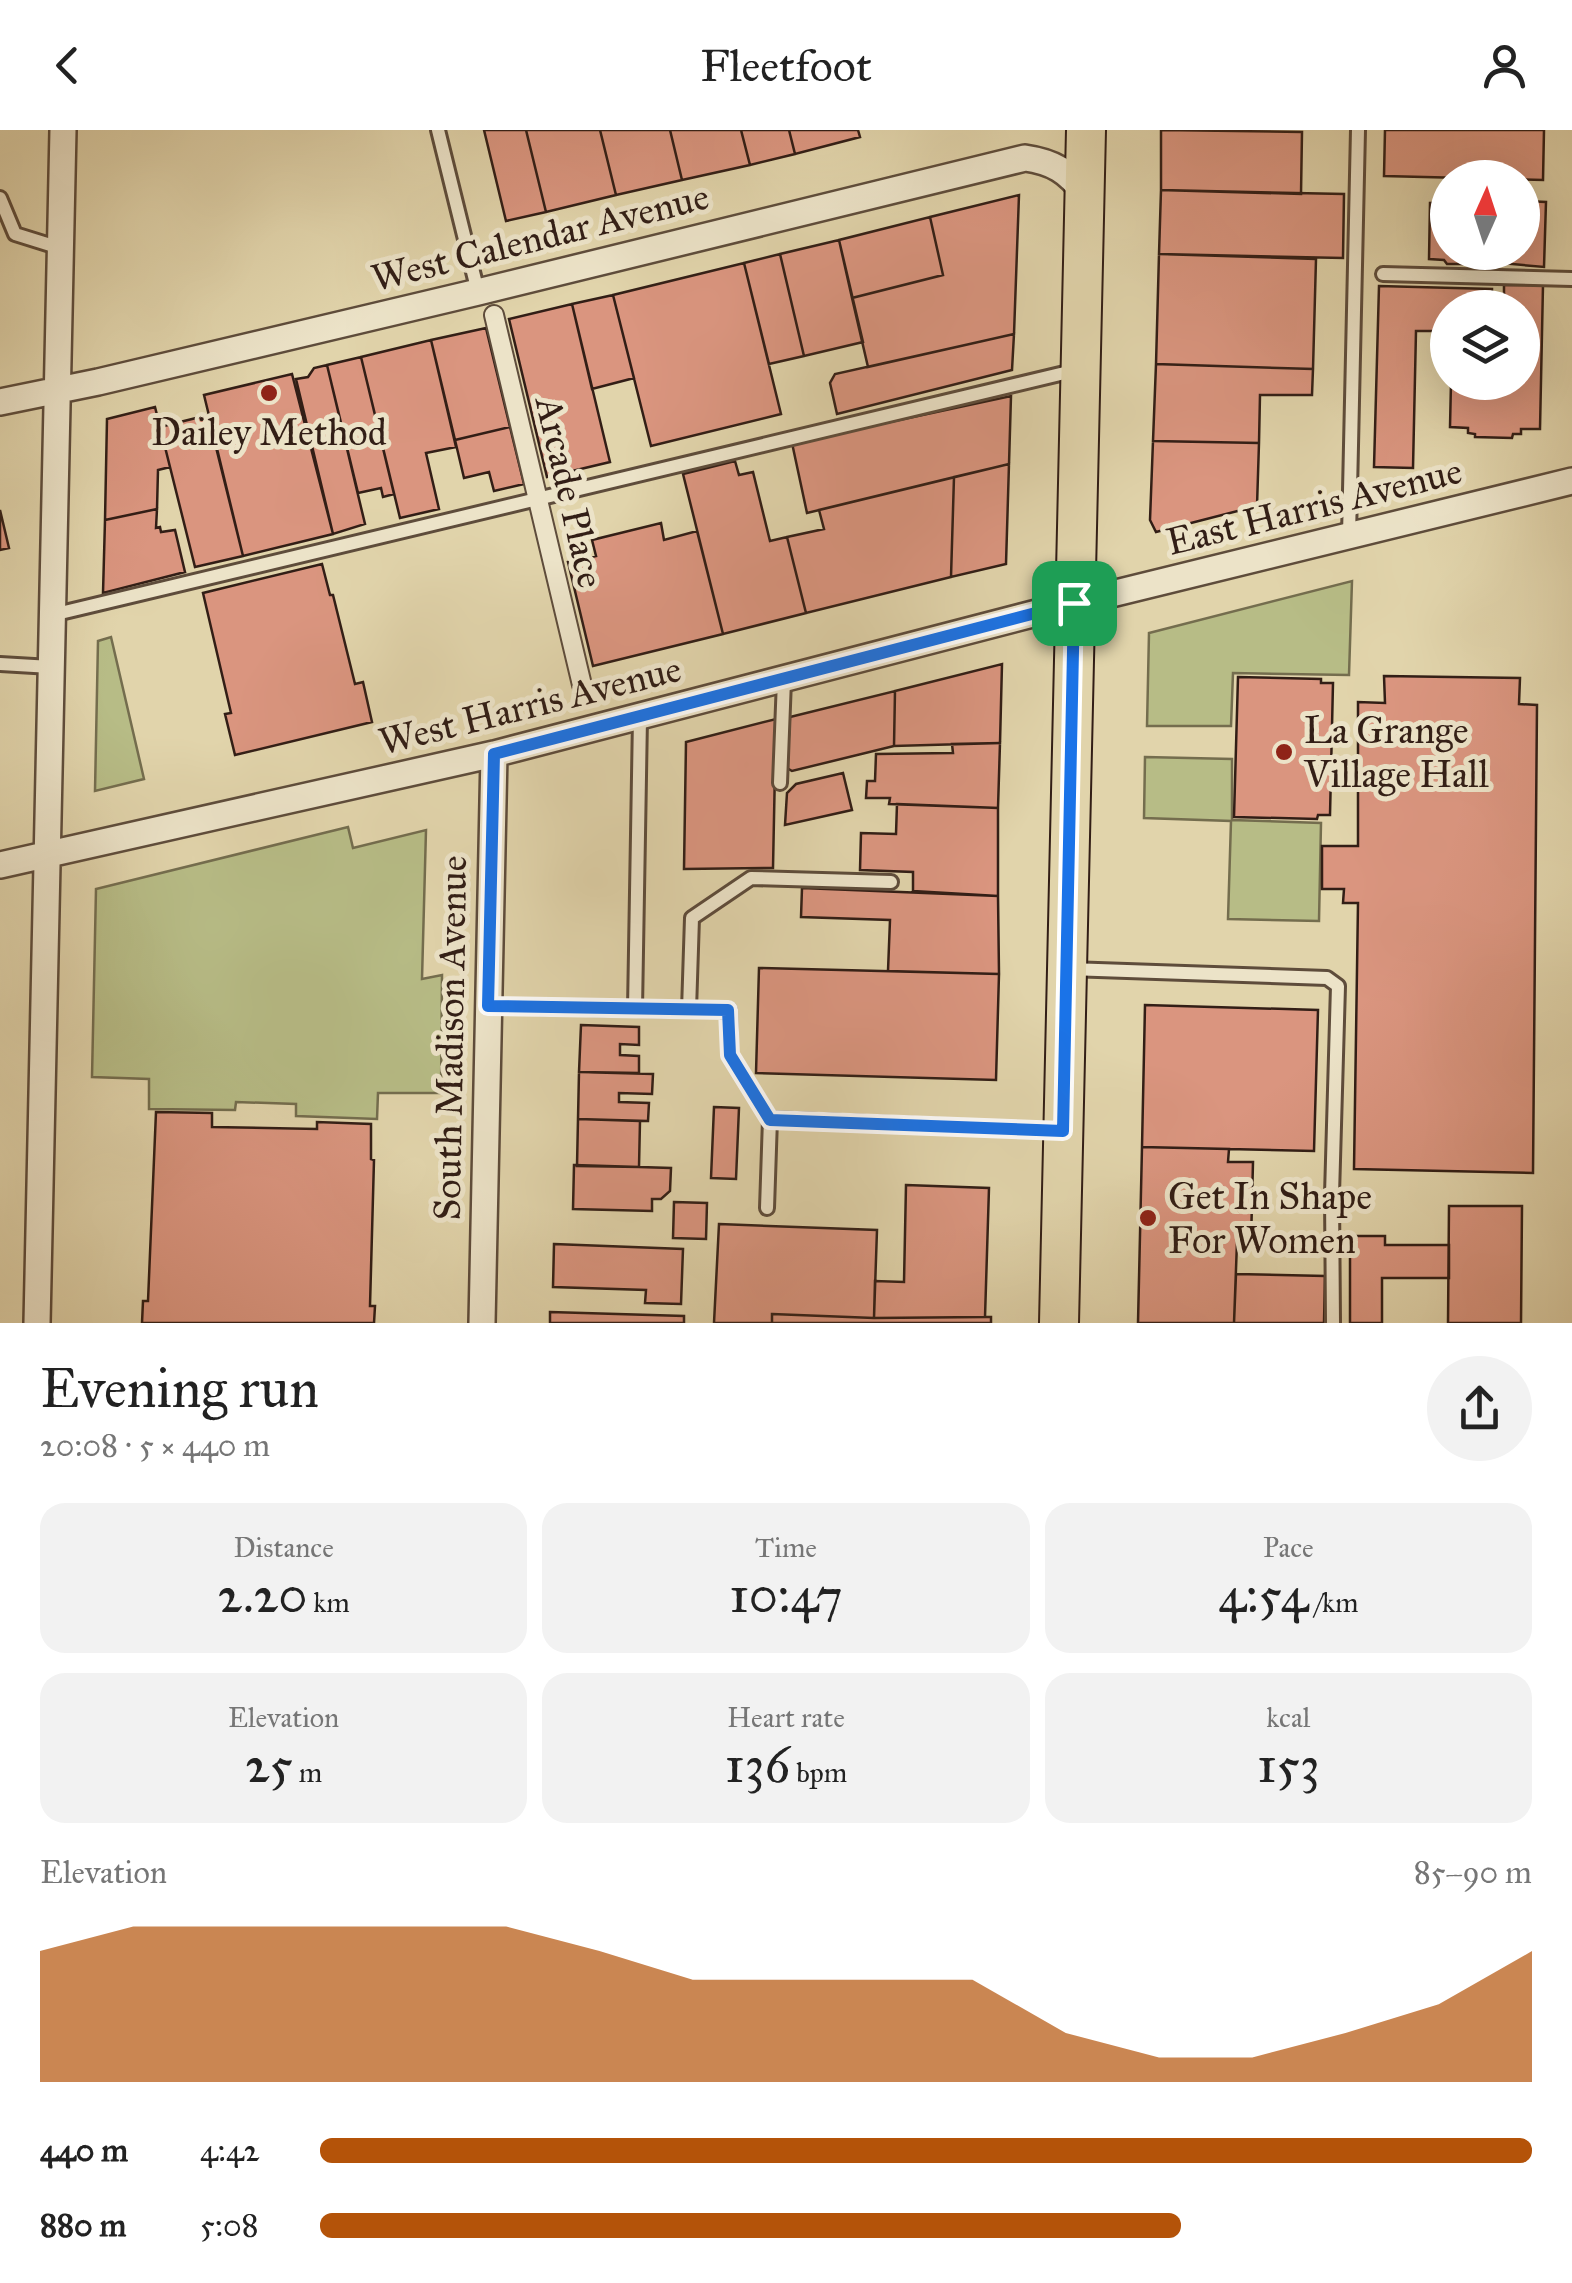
<!DOCTYPE html>
<html lang="en">
<head>
<meta charset="utf-8">
<style>
  :root { --surface:#fff; --page:#f2f2f2; --text:#222; --muted:#767676; --accent:#b45309 }
  body { margin:0; font-family:"IM FELL Great Primer",serif; background:var(--page); color:var(--text); height:100vh; display:flex; flex-direction:column; font-size:38px; white-space:nowrap }
  * { box-sizing:border-box; margin:0 }
  p { font-size:32px; color:var(--muted) }
  .icon { flex:none; width:55px; height:55px; fill:none; stroke:currentColor; stroke-width:2; stroke-linecap:round; stroke-linejoin:round }
  .map { position:relative; height:1193px; overflow:hidden }
  .sheet { display:flex; flex-direction:column; background:var(--surface); flex:1 }
  .sheet>* { flex:none }
  .needle { width:65px; rotate:3deg }
  .buttons { position:absolute; left:1430px; top:30px; display:grid; gap:20px }
  .buttons a { display:grid; place-items:center; width:110px; height:110px; border-radius:50%; background:var(--surface); box-shadow:0 10px 40px #0002; font-size:50px }
  .pin { position:absolute; display:grid; place-items:center; width:85px; height:85px; color:#fff; margin:-42px; border-radius:20px; box-shadow:0 5px 15px #0006 }
  .round { display:grid; place-items:center; flex:none; width:105px; height:105px; border-radius:52px; background:var(--page) }
  .summary { display:flex; align-items:center; justify-content:space-between; height:170px; padding:0 40px }
  h1 { font-size:55px; font-weight:600; line-height:75px }
  .metrics { display:grid; grid-template-columns:repeat(3,1fr); gap:15px; height:170px; padding:10px 40px }
  .metrics div { display:grid; align-content:center; border-radius:25px; background:var(--page); text-align:center }
  .metrics b { font-size:50px; font-weight:600 }
  .metrics small { font-size:28px; font-weight:400 }
  .metrics p { font-size:28px }
  .chart { height:280px; padding:20px 40px }
  .chart p { display:flex; justify-content:space-between }
  .chart svg { width:100%; height:180px; margin-top:10px; fill:var(--accent); opacity:.7 }
  ul { padding:0 40px; list-style:none; font-size:32px }
  li { display:grid; grid-template-columns:160px 120px 1fr; align-items:center; height:75px }
  li i { height:25px; border-radius:12px; background:var(--accent) }
  header { display:flex; justify-content:space-between; align-items:center; height:130px; padding:0 40px; background:var(--surface); font-size:45px; font-weight:600 }
  .map>svg:first-child { display:block }
  .green { fill:#b7bc86; stroke:#746d4e; stroke-width:2.5 }
  .building { fill:#da957f; stroke:#321e16; stroke-width:2.5 }
  .lines { fill:none; stroke-linecap:round; stroke-linejoin:round }
  .service-casing { stroke:#5e4c3b; stroke-width:18 }
  .pedestrian-casing { stroke:#5e4c3b; stroke-width:22 }
  .minor-casing { stroke:#5e4c3b; stroke-width:30 }
  .primary-casing { stroke:#321e16; stroke-width:42 }
  .service { stroke:#ece3c8; stroke-width:12 }
  .pedestrian { stroke:#ece3c8; stroke-width:18 }
  .minor { stroke:#ece3c8; stroke-width:25 }
  .primary { stroke:#e1d4ab; stroke-width:38 }
  .route-casing { stroke:#fff; stroke-width:20 }
  .route { stroke:#1a73e8; stroke-width:12 }
  .poi-dot { fill:#8f2418; stroke:#ece3c8; stroke-width:4 }
  .labels { text-anchor:middle; stroke-width:10; stroke-linejoin:round; paint-order:stroke }
  .street-label { font-size:38px; fill:#321e16; stroke:#ece3c8 }
  .poi-label { font-size:38px; fill:#321e16; stroke:#ece3c8; text-anchor:start }
</style>
</head>
<body>
<header><svg class="icon" aria-label="back" viewBox="0 0 24 24"><path d="M15 5l-7 7 7 7"/></svg>Fleetfoot<svg class="icon" aria-label="person" viewBox="0 0 24 24"><circle cx="12" cy="8" r="4"/><path d="M4 21q1-7 8-7t8 7"/></svg></header>
<div class="map">
<svg width="1572" height="1193" viewBox="0 0 1572 1193">
  <rect width="100%" height="100%" fill="#e1d4ab"/>
  <filter id="stains"><feTurbulence type="fractalNoise" baseFrequency=".002" numOctaves="4"/><feColorMatrix values="0 0 0 0 .2 0 0 0 0 .09 0 0 0 0 .02 0 0 0 .5 -.17"/></filter>
  <radialGradient id="worn" r=".72"><stop offset=".6" stop-color="#630" stop-opacity="0"/><stop offset="1" stop-color="#630" stop-opacity=".3"/></radialGradient>
  <!-- green -->
  <path class="green" d="M1352 451 1349 545 1233 543 1231 596H1147L1149 503Z
    M111 507 144 649 95 661 98 511Z
    M1145 627 1232 629V690L1321 693 1319 791 1228 789 1231 691 1144 688Z
    M348 697 353 718 426 700 422 849 442 845 441 963H378L377 989 296 986V974L236 972 235 980 149 979V949L92 947 96 759Z"/>
  <!-- building -->
  <path class="building" d="M484 0H526L546 82 506 91Z
    M526 0H600L616 65 546 82Z
    M600 0H670L682 50 616 65Z
    M670 0H741L750 35 682 50Z
    M741 0H789L795 24 750 35Z
    M789 0H858L860 7 795 24Z
    M1161 0 1302 2 1301 64 1161 60Z
    M1385 0H1544L1543 50 1384 46Z
    M1161 60 1344 64 1343 128 1159 124Z
    M1019 65 1014 204 868 237 852 168 943 145 930 87Z
    M1522 71 1546 72 1544 137 1468 130 1463 134H1447L1444 130 1429 129 1430 73 1448 72V122H1522Z
    M930 87 943 145 852 168 839 110Z
    M839 110 863 212 804 226 780 124Z
    M780 124 804 226 769 234 744 133Z
    M1159 124 1316 129 1313 239 1156 234Z
    M744 133 781 284 651 316 613 165Z
    M1504 155H1543L1540 299H1521V304H1513L1512 308 1475 307V304L1468 303V298L1450 297 1451 252H1490V259H1501L1502 252H1522V178H1504Z
    M1379 156 1492 159V178H1448V201H1416L1413 338 1374 337Z
    M613 165 634 248 592 259 572 174Z
    M572 174 610 332 547 347 509 189Z
    M486 198 510 297 455 310 431 210Z
    M1014 204 1012 240 837 284 830 253 835 244Z
    M431 210 456 317 426 323 439 379 400 388 361 227Z
    M361 227 394 364 383 367 381 358 358 363 327 235Z
    M1156 234 1313 239 1312 265H1260L1259 313 1153 311Z
    M327 235 365 394 333 404 296 249 308 247 314 238Z
    M292 244 333 404 243 426 204 265Z
    M1011 266 1009 334 807 383 792 313Z
    M155 277 170 337 158 340 157 379 105 390 107 289Z
    M208 285 243 426 195 437 160 297Z
    M510 297 524 354 494 361 489 342 464 348 455 310Z
    M1153 311 1259 313 1257 376 1156 402 1150 390Z
    M735 331 739 345 753 342 770 411 787 407 806 483 723 504 683 344Z
    M1009 334 1006 434 951 447 954 347Z
    M954 347 951 447 806 483 787 407 824 399 819 380Z
    M157 379 156 398 160 397 161 402 175 400 185 442 103 463 105 390Z
    M0 380 9 418 0 420Z
    M661 393 664 410 697 401 723 504 593 536 568 432 596 426 592 410Z
    M322 434 330 465H333L355 554 363 552 372 592 235 625 225 584 231 583 203 463Z
    M1002 534 1000 613 894 616 895 561Z
    M1384 546 1520 548 1519 574 1537 575 1533 1043 1354 1039 1358 773H1343L1344 759H1322V716H1358V572L1385 573Z
    M1238 547 1321 549V553H1333L1330 685H1318L1317 689 1234 687Z
    M895 561 894 616 792 641 787 638 790 587Z
    M776 589 773 738 684 739 686 612Z
    M1000 613 998 678 889 674 890 668H866L867 651H875L876 624 953 623 952 614Z
    M843 643 852 680 785 695 787 663 796 654Z
    M897 674 998 678V766L913 761V742L860 740 861 703 896 704Z
    M802 758 998 766 999 844 888 841 890 790 801 787Z
    M759 838 999 844 996 950 756 943Z
    M1145 875 1318 880 1314 1021 1142 1017Z
    M581 895 639 897V915L620 914V925L639 926V943L579 942Z
    M579 942 653 944 652 964 619 963V972L649 973 648 991 578 989Z
    M714 977 739 978 736 1049 711 1048Z
    M156 982 212 983V997L317 999V992L371 994V1029L374 1030 370 1176H375L374 1193H142L143 1171H148Z
    M578 989 640 991 639 1037 577 1036Z
    M1142 1017 1229 1019 1228 1032H1253L1251 1112H1237L1234 1193H1138Z
    M574 1035 671 1038 670 1061 661 1069H652V1081L573 1079Z
    M906 1055 989 1058 985 1187 874 1188 875 1151 904 1152Z
    M674 1072 707 1073 706 1109 673 1108Z
    M1449 1076H1522L1521 1193H1448Z
    M719 1094 877 1100 874 1188 772 1184V1193H714Z
    M1350 1106H1385V1115H1449V1148H1382V1193H1350Z
    M554 1114 683 1119 681 1174 645 1173 646 1160 553 1157Z
    M1236 1144 1325 1146 1324 1193H1234Z
    M550 1182 684 1186V1193H550Z
    M772 1184 874 1188 985 1187H991V1193H772Z"/>
  <g class="lines">
    <!-- service casing -->
    <g class="service-casing">
      <path id="service" d="M438 0 478 162
        M0 68 15 104 60 118
        M1383 144 1572 149
        M1349 406 1358 0
        M52 485 1077 240
        M0 534 51 537
        M780 653 784 550
        M1069 839 1327 848 1338 856 1332 1065 1333 1193
        M488 876 635 879 640 588
        M635 879 729 880 730 925 770 989 1061 1001
        M689 880 692 788 751 748 891 752
        M767 1078 770 989"/>
    </g>
    <!-- pedestrian casing -->
    <g class="pedestrian-casing">
      <path id="pedestrian" d="M494 185 582 555"/>
    </g>
    <!-- minor casing -->
    <g class="minor-casing">
      <path id="minor" d="M0 272 98 252 478 162 1025 28C1053 32 1068 41 1085 64
        M0 735 494 624 1075 473 1572 351
        M37 1193 63 0
        M482 1193 494 624"/>
    </g>
    <!-- primary casing -->
    <g class="primary-casing">
      <path id="primary" d="M1059 1193 1086 0"/>
    </g>
    <!-- service -->
    <use href="#service" class="service"/>
    <!-- pedestrian -->
    <use href="#pedestrian" class="pedestrian"/>
    <!-- minor -->
    <use href="#minor" class="minor"/>
    <!-- primary -->
    <use href="#primary" class="primary"/>
  </g>
  <g class="lines">
    <!-- route casing -->
    <g class="route-casing">
      <path id="route" d="M1074 473 1063 1001 770 990 730 925 728 880 488 876 494 624Z"/>
    </g>
    <!-- route -->
    <use href="#route" class="route"/>
  </g>
  <!-- markers -->
  <g class="poi-dot">
    <circle cx="269" cy="263" r="10"/>
    <circle cx="1284" cy="622" r="10"/>
    <circle cx="1148" cy="1088" r="10"/>
  </g>
  <g class="labels">
    <!-- street labels -->
    <g class="street-label">
      <text transform="translate(540 107) rotate(-14)" y="13">West Calendar Avenue</text>
      <text transform="translate(570 362) rotate(77)" y="13">Arcade Place</text>
      <text transform="translate(1314 376) rotate(-14)" y="13">East Harris Avenue</text>
      <text transform="translate(530 575) rotate(-14)" y="13">West Harris Avenue</text>
      <text transform="translate(450 908) rotate(-89)" y="13">South Madison Avenue</text>
    </g>
    <!-- poi labels -->
    <g class="poi-label">
      <text x="269" y="315" text-anchor="middle">Dailey Method</text>
      <text x="1304" y="613">La Grange<tspan x="1304" dy="44">Village Hall</tspan></text>
      <text x="1168" y="1079">Get In Shape<tspan x="1168" dy="44">For Women</tspan></text>
    </g>
  </g>
  <rect width="100%" height="100%" filter="url(#stains)"/>
  <rect width="100%" height="100%" fill="url(#worn)"/>
</svg>
<div class="buttons">
<a><svg class="needle" viewBox="-14 -14 28 28"><path d="M0-13l5 13h-10z" fill="#e53935"/><path d="M0 13l5-13h-10z" fill="#767676"/></svg></a>
<a><svg class="icon" aria-label="layers" viewBox="0 0 24 24"><path d="M12 4l9 5-9 5-9-5zM3 14l9 5 9-5"/></svg></a>
</div>
<div class="pin" style="left:1074px;top:473px;background:#1e9e55"><svg class="icon" aria-label="arrive" viewBox="0 0 24 24"><path d="M6 21V4h12l-3 4 3 4H6"/></svg></div>
</div>
<section class="sheet">
<div class="summary"><div><h1>Evening run</h1><p>20:08 · 5 × 440 m</p></div><a class="round"><svg class="icon" aria-label="share" viewBox="0 0 24 24"><path d="M12 15V3M7 8l5-5 5 5M5 13v7h14v-7"/></svg></a></div>
<div class="metrics">
<div><p>Distance</p><b>2.20<small> km</small></b></div>
<div><p>Time</p><b>10:47</b></div>
<div><p>Pace</p><b>4:54<small> /km</small></b></div>
</div>
<div class="metrics">
<div><p>Elevation</p><b>25<small> m</small></b></div>
<div><p>Heart rate</p><b>136<small> bpm</small></b></div>
<div><p>kcal</p><b>153</b></div>
</div>
<div class="chart"><p><span>Elevation</span>85–90 m</p>
<svg viewBox="0 0 160 44" preserveAspectRatio="none"><path d="M0 44V12L10 6L20 6L30 6L40 6L50 6L60 12L70 19L80 19L90 19L100 19L110 32L120 38L130 38L140 32L150 25L160 12V44z"/></svg>
</div>
<ul>
<li><b>440 m</b>4:42<i style="width:100%"></i></li>
<li><b>880 m</b>5:08<i style="width:71%"></i></li>
</ul>
</section>
</body>
</html>
